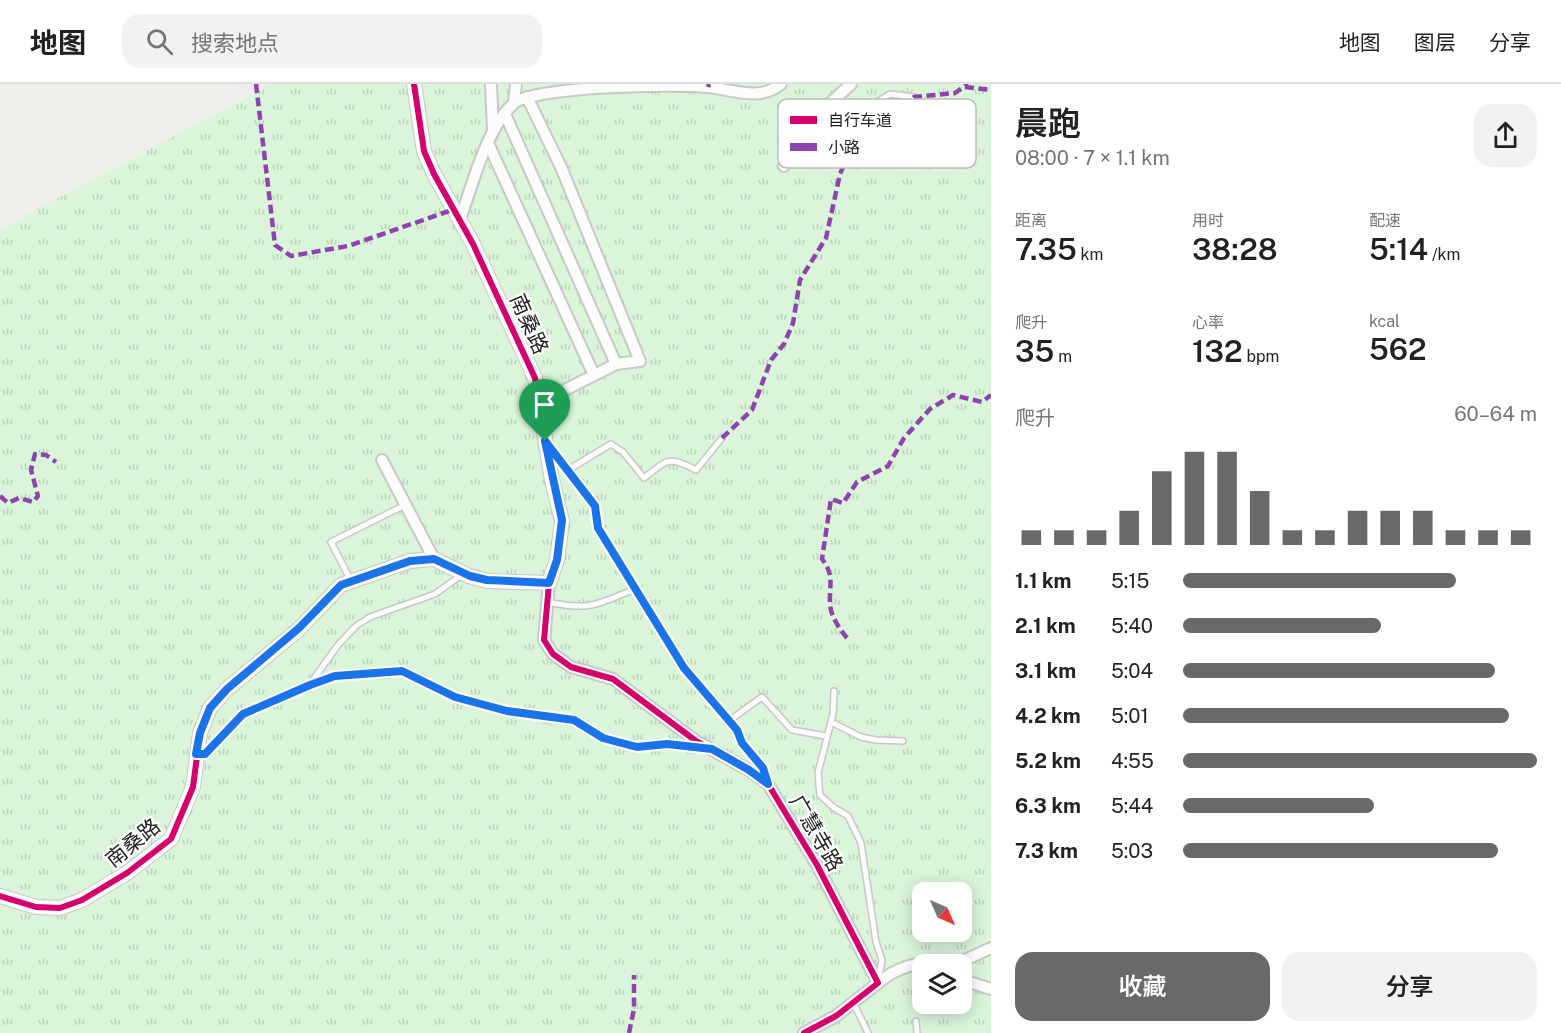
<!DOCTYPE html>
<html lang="zh">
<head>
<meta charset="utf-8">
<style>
  :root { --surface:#fff; --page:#f2f2f2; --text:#222; --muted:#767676; --line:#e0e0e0; --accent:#6a6968 }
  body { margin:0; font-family:"Public Sans","Noto Sans SC",sans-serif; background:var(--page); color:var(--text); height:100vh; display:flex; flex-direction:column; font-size:22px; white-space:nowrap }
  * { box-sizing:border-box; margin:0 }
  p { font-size:20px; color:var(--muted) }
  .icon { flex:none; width:33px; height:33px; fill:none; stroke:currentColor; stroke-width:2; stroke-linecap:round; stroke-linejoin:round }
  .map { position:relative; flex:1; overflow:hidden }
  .side { display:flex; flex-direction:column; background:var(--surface); width:570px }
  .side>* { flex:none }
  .needle { width:39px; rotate:135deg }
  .controls { position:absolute; left:912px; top:798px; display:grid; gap:12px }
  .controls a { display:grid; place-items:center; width:60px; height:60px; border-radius:12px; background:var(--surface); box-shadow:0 3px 15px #0003; font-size:30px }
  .pin { position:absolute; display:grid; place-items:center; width:51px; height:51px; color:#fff; margin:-62px -26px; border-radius:50% 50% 50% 0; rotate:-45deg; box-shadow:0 0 6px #0007 }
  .pin .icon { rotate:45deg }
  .round { display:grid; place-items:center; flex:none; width:63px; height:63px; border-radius:18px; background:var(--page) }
  .overview { display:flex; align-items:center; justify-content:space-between; height:102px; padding:0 24px }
  h1 { font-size:33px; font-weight:600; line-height:45px }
  .metrics { display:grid; grid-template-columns:repeat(3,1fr); gap:9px; height:102px; padding:6px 24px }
  .metrics div { display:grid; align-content:center }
  .metrics b { font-size:30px; font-weight:600 }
  .metrics small { font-size:16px; font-weight:400 }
  .metrics p { font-size:16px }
  .chart { height:168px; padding:12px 24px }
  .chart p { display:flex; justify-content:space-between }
  .chart svg { width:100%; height:108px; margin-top:6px; stroke:var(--accent); stroke-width:6 }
  .primary-button { display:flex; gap:12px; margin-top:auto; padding:12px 24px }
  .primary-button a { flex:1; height:69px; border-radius:18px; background:var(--accent); color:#fff; font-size:24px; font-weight:600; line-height:69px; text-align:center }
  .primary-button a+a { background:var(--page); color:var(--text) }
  ul { padding:0 24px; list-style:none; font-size:20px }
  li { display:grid; grid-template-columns:96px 72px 1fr; align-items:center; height:45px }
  li i { height:15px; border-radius:8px; background:var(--accent) }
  header { display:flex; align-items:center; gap:36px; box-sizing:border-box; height:84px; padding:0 30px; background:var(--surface); border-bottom:2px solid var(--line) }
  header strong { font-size:28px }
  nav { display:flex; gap:33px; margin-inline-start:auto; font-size:21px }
  .search { width:420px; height:54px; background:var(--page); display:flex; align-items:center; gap:15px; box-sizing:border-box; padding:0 21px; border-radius:18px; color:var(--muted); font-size:22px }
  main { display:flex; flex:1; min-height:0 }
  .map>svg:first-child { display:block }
  .park { fill:url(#park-tufts); fill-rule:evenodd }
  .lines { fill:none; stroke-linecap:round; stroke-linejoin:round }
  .service-casing { stroke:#c9c8c7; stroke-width:8 }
  .minor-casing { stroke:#c9c8c7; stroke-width:14 }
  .tertiary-casing { stroke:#c9c8c7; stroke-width:16 }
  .service { stroke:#fdfcfc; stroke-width:5 }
  .minor { stroke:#fdfcfc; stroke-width:10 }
  .tertiary { stroke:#fdfcfc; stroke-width:14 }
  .quiet { stroke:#8e44ad; stroke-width:4.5; stroke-dasharray:9 4.5; stroke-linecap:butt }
  .cycleway-casing { stroke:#fff; stroke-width:10 }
  .cycleway { stroke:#d6006c; stroke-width:6 }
  .route-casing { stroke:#fff; stroke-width:12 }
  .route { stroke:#1a73e8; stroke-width:8 }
  .labels { text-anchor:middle; stroke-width:4.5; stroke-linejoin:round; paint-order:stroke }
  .street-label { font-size:21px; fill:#222; stroke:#fff }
  .key { fill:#fff; stroke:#bdbdbd; stroke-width:1.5 }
  .key-label { font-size:16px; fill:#222 }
</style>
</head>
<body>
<header>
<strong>地图</strong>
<div class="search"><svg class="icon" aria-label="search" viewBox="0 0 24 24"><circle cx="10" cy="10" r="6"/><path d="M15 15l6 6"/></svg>搜索地点</div>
<nav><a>地图</a><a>图层</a><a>分享</a></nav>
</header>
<main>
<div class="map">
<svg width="991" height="949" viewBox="0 0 991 949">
  <defs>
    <pattern id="park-tufts" width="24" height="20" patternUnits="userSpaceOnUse" patternTransform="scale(1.5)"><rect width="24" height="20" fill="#daf5da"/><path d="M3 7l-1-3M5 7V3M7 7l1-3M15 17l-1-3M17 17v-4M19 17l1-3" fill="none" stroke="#bbd2bb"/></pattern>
  </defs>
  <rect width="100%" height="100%" fill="#f0eeeb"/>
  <!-- park -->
  <path class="park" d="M272 0H991V949H0V145ZM922 808H962V848H922ZM922 880H962V920H922Z"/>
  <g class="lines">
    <!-- service casing -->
    <g class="service-casing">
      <path id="service" d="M821 31 861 28 890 10 914 13
        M550 363 595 422 598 444 684 583 737 646 742 659 763 684 767 696
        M568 386 611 360 623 368 644 394C667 376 669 371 696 386L722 354
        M351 497 331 458 405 421
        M547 518C590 527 596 521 635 505
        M310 600 338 561 356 542 370 533 435 510 463 490
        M834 607 833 630 818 689 820 711 833 723 848 732 861 759 876 858 882 876 878 896
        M730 636 762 613 792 646 826 652
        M831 638 861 653 876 656 903 657
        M198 670H205L243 630 310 601 335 592 402 587 455 613 507 627 574 636 603 654 614 657 637 663 667 660 701 664
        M853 918 868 949
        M916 937 917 949"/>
    </g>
    <!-- minor casing -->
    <g class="minor-casing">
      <path id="minor" d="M491 0 493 47
        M527 13 561 83 640 277 616 280 539 319
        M514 18 516 0
        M505 30 616 280
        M488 59 594 291
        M784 82 827 22 851 0
        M460 135C473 100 486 45 513 20 531 2 677 0 707 3 731 5 760 18 781 0
        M382 376 434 475
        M549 499 544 556 553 570 571 583 613 595 696 657 749 686 768 700 817 781 878 899 836 932 804 949
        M956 880 991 864
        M962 893 969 898 991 905
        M878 899C894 885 920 875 942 880"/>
    </g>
    <!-- tertiary casing -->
    <g class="tertiary-casing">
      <path id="tertiary" d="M0 812 36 823 60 824 82 816 127 789 171 755 193 703 200 649 210 624 227 605 299 545 341 501 410 477 434 475 469 492 487 497 549 499 557 476 562 437 552 396 535 294 473 160 434 90 424 67 414 0"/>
    </g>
    <!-- service -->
    <use href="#service" class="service"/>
    <!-- minor -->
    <use href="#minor" class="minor"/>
    <!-- tertiary -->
    <use href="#tertiary" class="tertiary"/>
    <!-- quiet -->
    <path class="quiet" d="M256 0 275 161 291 172 348 162 455 125
      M708 3 709 0
      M965 3 991 6
      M722 354 752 326 771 276 784 260 793 239 800 196 826 154 840 90 849 69 862 54 880 45 914 13 955 9 968 0
      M0 412 8 419 19 414 33 418 38 412 31 386 35 370 46 371 56 378
      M847 554C839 544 831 533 830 520 829 501 835 492 822 475L831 415 843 419 857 398 888 382 904 354 930 325 953 311 982 318 991 311
      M629 949 634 925V891"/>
    <!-- cycleway casing -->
    <g class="cycleway-casing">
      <path id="cycleway" d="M549 499 544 556 553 570 571 583 613 595 696 657 749 686 768 700 817 781 878 899 836 932 804 949
        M0 812 36 823 60 824 82 816 127 789 171 755 193 703 200 649 210 624 227 605 299 545 341 501 410 477 434 475 469 492 487 497 549 499 557 476 562 437 552 396 535 294 473 160 434 90 424 67 414 0"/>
    </g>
    <!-- cycleway -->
    <use href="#cycleway" class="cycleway"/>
  </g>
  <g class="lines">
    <!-- route casing -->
    <g class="route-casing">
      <path id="route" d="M545 357 595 422 598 444 684 584 737 646 742 659 763 684 768 700 749 686 712 665 667 660 637 663 614 657 603 654 574 636 507 627 455 613 402 587 335 592 310 601 243 630 205 670H196L200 649 210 624 227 605 299 544 341 501 410 477 434 475 470 492 487 496 549 499 557 476 562 436Z"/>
    </g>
    <!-- route -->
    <use href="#route" class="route"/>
  </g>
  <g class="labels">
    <!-- street labels -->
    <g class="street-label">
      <text transform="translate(529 240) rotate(66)" y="7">南桑路</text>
      <text transform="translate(816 749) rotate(60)" y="7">广慧寺路</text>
      <text transform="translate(133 759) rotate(-39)" y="7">南桑路</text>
    </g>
  </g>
  <!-- legend -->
  <rect x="778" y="15" width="198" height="69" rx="9" class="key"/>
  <rect x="790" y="32" width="27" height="8" fill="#d6006c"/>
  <rect x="790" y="59" width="27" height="8" fill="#8e44ad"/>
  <g class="key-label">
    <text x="828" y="42">自行车道</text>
    <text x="828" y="69">小路</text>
  </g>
</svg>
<div class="controls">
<a><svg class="needle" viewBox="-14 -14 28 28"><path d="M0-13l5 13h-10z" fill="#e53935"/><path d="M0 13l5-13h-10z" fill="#767676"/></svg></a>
<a><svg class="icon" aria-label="layers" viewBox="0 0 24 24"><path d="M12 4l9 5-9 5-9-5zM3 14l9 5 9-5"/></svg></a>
</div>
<div class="pin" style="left:545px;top:357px;background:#1e9e55"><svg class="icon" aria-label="arrive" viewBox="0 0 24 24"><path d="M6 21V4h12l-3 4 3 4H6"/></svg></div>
</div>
<section class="side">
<div class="overview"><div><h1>晨跑</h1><p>08:00 · 7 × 1.1 km</p></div><a class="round"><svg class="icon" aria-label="share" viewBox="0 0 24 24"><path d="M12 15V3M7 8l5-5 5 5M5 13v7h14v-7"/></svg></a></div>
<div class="metrics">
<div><p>距离</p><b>7.35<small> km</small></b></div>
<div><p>用时</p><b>38:28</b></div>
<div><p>配速</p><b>5:14<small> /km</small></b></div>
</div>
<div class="metrics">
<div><p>爬升</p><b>35<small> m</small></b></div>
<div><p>心率</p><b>132<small> bpm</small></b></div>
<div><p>kcal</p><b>562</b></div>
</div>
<div class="chart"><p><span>爬升</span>60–64 m</p>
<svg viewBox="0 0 160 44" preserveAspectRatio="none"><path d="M5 44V38M15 44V38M25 44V38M35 44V30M45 44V14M55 44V6M65 44V6M75 44V22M85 44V38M95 44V38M105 44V30M115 44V30M125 44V30M135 44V38M145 44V38M155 44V38"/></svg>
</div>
<ul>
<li><b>1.1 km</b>5:15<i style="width:77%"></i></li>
<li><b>2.1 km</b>5:40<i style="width:56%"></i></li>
<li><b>3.1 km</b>5:04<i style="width:88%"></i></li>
<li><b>4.2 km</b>5:01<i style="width:92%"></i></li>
<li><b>5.2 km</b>4:55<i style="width:100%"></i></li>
<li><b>6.3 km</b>5:44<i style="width:54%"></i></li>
<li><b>7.3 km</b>5:03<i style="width:89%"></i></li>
</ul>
<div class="primary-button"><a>收藏</a><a>分享</a></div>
</section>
</main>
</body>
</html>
